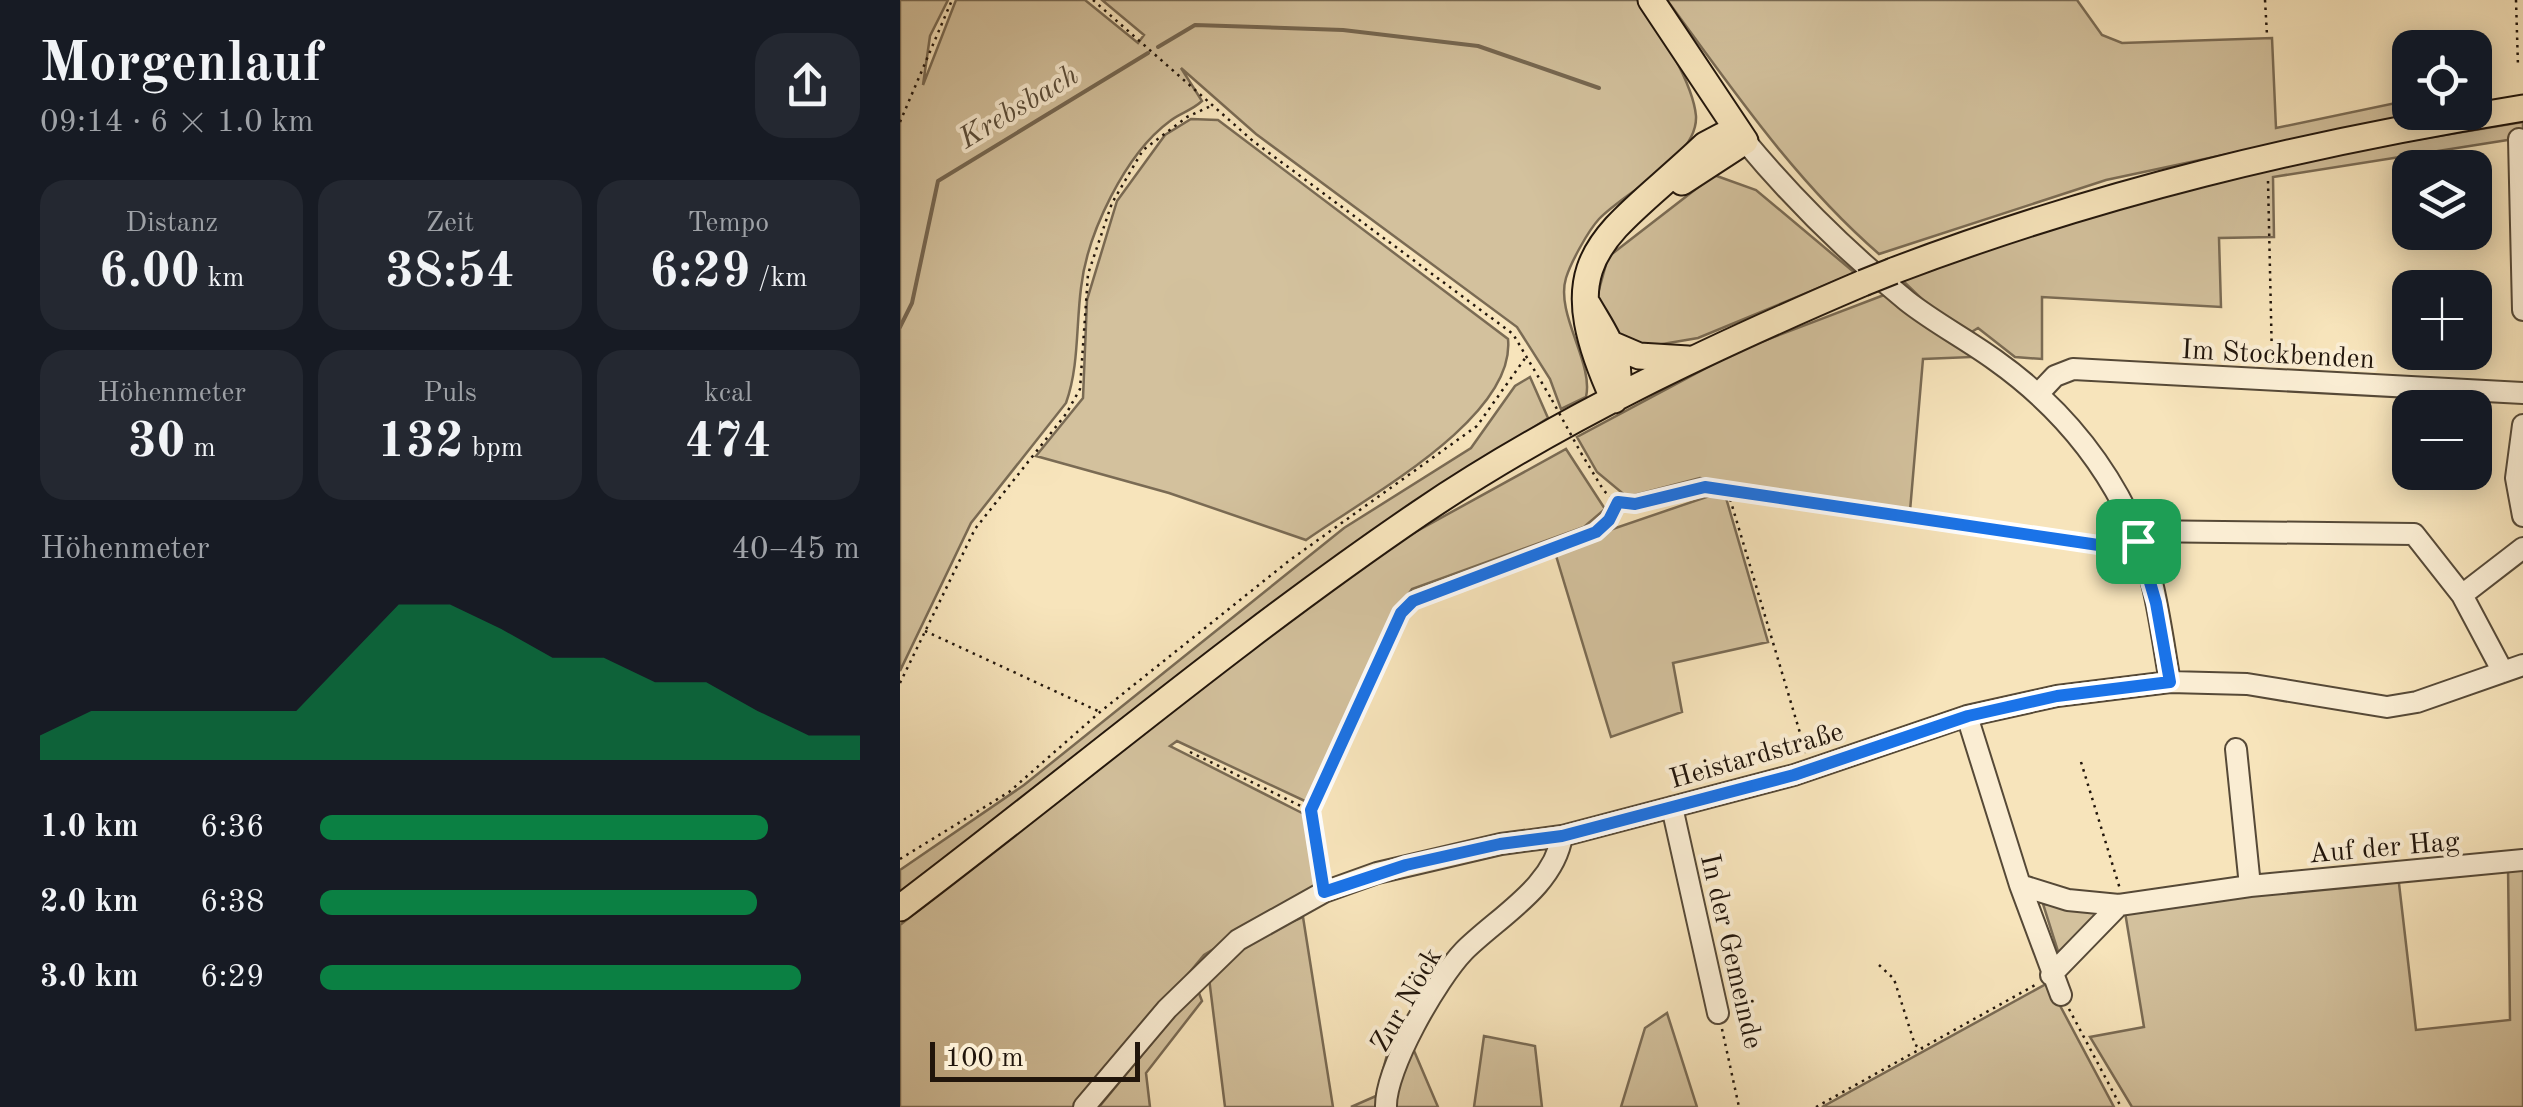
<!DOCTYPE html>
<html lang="de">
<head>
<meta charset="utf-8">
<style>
  :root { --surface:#171b24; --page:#242831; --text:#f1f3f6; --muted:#9ea1a6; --accent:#0b8043 }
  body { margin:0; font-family:"Old Standard TT",serif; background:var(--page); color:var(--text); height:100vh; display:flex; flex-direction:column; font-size:38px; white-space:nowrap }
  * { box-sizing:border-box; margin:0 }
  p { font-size:32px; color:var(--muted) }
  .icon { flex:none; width:55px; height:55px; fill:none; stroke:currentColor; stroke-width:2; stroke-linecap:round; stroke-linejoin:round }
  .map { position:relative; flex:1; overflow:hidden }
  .side { display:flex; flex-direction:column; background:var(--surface); width:900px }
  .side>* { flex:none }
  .fabs { position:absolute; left:1492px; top:30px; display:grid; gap:20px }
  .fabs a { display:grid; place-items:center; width:100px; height:100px; border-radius:20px; background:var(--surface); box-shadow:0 5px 25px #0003; font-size:50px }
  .scale { position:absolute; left:30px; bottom:25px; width:210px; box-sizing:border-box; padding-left:10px; border:5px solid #21150b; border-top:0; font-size:28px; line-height:35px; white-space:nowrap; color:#21150b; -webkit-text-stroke:8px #faedd3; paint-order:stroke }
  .pin { position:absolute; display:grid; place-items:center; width:85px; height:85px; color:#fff; margin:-42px; border-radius:20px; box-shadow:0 5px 15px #0006 }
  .round { display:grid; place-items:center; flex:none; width:105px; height:105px; border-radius:30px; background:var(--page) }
  .head { display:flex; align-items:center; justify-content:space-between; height:170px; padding:0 40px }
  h1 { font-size:55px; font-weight:700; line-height:75px }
  .figures { display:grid; grid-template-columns:repeat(3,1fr); gap:15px; height:170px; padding:10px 40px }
  .figures div { display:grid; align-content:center; border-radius:25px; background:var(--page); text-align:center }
  .figures b { font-size:50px; font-weight:700 }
  .figures small { font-size:28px; font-weight:400 }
  .figures p { font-size:28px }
  .chart { height:280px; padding:20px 40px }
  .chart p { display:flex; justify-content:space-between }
  .chart svg { width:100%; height:180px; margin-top:10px; fill:var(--accent); opacity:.7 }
  ul { padding:0 40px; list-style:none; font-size:32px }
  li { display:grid; grid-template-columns:160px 120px 1fr; align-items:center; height:75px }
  li i { height:25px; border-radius:12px; background:var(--accent) }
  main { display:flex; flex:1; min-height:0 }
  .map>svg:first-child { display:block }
  .green { fill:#d3c19d; stroke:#7a6b54; stroke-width:2.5 }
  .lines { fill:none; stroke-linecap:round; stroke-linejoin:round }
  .stream { stroke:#766751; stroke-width:4 }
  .minor-casing { stroke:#564937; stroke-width:24 }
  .major-casing { stroke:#21150b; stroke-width:29 }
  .path { stroke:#21150b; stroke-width:2.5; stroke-dasharray:2.5 5; stroke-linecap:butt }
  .minor { stroke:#faedd3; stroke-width:20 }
  .major { stroke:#f7e4bb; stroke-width:25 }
  .major-bridge-casing { stroke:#21150b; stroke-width:29; stroke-linecap:butt }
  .path-bridge { stroke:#21150b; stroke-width:2.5; stroke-dasharray:2.5 5; stroke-linecap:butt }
  .major-bridge { stroke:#f7e4bb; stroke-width:25 }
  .route-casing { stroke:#fff; stroke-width:20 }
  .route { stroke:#1a73e8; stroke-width:12 }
  .labels { text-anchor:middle; stroke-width:8; stroke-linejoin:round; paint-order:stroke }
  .street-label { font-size:28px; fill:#21150b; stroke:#faedd3 }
  .water-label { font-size:30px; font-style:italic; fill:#594c39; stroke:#faedd3 }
</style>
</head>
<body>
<main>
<section class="side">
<div class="head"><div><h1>Morgenlauf</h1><p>09:14 · 6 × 1.0 km</p></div><a class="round"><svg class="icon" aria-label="share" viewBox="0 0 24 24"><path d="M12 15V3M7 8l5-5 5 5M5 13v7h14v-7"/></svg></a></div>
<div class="figures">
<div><p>Distanz</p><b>6.00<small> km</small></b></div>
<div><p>Zeit</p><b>38:54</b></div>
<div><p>Tempo</p><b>6:29<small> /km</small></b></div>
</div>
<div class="figures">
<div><p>Höhenmeter</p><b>30<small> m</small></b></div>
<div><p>Puls</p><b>132<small> bpm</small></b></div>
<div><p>kcal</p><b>474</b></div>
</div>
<div class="chart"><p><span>Höhenmeter</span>40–45 m</p>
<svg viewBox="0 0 160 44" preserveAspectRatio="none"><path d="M0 44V38L10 32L20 32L30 32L40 32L50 32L60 19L70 6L80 6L90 12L100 19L110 19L120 25L130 25L140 32L150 38L160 38V44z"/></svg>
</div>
<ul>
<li><b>1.0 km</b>6:36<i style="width:83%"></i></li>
<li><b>2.0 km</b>6:38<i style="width:81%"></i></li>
<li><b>3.0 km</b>6:29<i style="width:89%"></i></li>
</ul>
</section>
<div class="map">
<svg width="1623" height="1107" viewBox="0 0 1623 1107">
  <rect width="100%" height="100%" fill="#f7e4bb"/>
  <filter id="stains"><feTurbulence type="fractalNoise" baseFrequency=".002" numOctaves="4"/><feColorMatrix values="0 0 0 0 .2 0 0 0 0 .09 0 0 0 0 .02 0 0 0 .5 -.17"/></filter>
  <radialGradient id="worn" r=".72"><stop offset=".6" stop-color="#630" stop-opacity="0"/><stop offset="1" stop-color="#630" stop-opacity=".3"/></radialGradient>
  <!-- green -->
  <path class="green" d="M0 0H48L30 36 23 85 56 0H185L238 43 244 35 202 0H740C758 28 793 82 796 116 798 159 725 191 699 219 688 231 671 262 666 278 655 314 694 363 686 397L661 409 650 379 617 327 356 134 281 68 302 101C291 111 280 113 270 121 225 154 187 234 181 288 176 326 179 367 166 403L71 523 0 671Z
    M767 0H1177L1202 35 1222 43 1372 38 1376 128 1510 100V112L1520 113 1206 180 979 254C895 181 833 90 767 0Z
    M291 119 318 120 608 339C616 418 465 498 406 540L269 493 136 456 183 398 187 300 217 201 265 135Z
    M1623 122V137L1614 139 1373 177 1374 237 1319 238 1321 307 1142 297V359L1115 357 1078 328 1070 333 1026 303 1001 279 1240 198 1412 157Z
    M814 175 856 190 955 273 798 338 745 347 713 336 697 297 708 257Z
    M984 295 1073 357 1023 359 1010 511 800 478 727 497 697 472 677 437 840 350Z
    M630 377 648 418 442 554 0 892V870L124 785 444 528 571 448 615 386Z
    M666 449 705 509 684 527 512 589 494 614 407 802 277 741 270 746 404 814 418 885 304 955 178 1107H0V925L459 563Z
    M824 491 868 642 773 663 782 712 711 737 654 549Z
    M1623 866V1107H1232L1190 1037 1244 1027 1225 912 1498 875 1516 1030 1610 1020 1608 867Z
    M1143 904 1195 909 1202 917 1161 961Z
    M403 917 433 1107H325L309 978 360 935Z
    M1148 983 1214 1107H922Z
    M297 988 302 1001 246 1073 250 1107H199Z
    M767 1013 797 1107H721L745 1028Z
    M584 1036 635 1046 642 1107H574Z
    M512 1046 538 1107H451L476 1096 487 1055Z"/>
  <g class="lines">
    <!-- stream -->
    <path class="stream" d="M258 47 295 25 443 30 578 46 699 88
      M0 327 12 303 38 181 248 53"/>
    <!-- minor casing -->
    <g class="minor-casing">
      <path id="minor" d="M1619 139 1623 310
        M845 141C894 200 948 253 1007 301 1035 323 1066 339 1095 360 1157 404 1203 458 1234 527 1255 575 1261 631 1270 682
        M1139 393 1155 376 1173 369 1623 393
        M1623 425 1616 478 1623 516
        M1236 531 1514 534 1562 595 1603 672
        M1562 595 1623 548
        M1067 716 1120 885 1168 900 1219 905 1350 886 1623 860
        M1336 749 1350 886
        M772 807 818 1013
        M1120 885 1161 995
        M1151 975 1219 905
        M184 1107 267 1009 338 940 424 892 477 873 601 844 662 836 894 775 1067 716 1157 696 1270 682 1347 684 1487 707 1517 702 1623 665
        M486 1107C485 1069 537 979 564 951 598 917 654 887 662 836"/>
    </g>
    <!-- major casing -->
    <g class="major-casing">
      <path id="major" d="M751 0 845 141
        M782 182 845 141
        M993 271C1198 193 1406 143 1623 108
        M688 305C707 338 727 362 714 400
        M711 344 739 356 788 359
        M714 400C647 253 705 240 805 145L822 136 845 141
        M0 908C173 777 339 636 520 513 657 420 811 348 963 283"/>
    </g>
    <!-- path -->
    <path class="path" d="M193 0 353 141 613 334 652 400
      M1365 0 1367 35
      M1616 0 1618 66
      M0 122 52 0
      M1368 181 1372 360
      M681 453 704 491 715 500
      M828 492 906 753
      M25 631 198 711
      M0 683 75 529 166 414 180 389 188 274 212 203 243 150 287 117 313 105
      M290 752 409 810
      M1181 762 1220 889
      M0 859 109 792 200 712 390 560 577 426 626 357
      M421 876 411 811 501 613 513 601 695 532 709 520 718 503 735 504 805 487 1225 546
      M979 965 994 979 1015 1045 1023 1049
      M1169 1009 1221 1107
      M822 1029 839 1107
      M916 1107 1137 984"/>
    <!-- minor -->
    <use href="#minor" class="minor"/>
    <!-- major -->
    <use href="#major" class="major"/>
    <!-- major-bridge casing -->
    <g class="major-bridge-casing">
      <path id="major-bridge" d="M963 283 993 271"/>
    </g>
    <!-- path-bridge -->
    <path class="path-bridge" d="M652 400 681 453"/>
    <!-- major-bridge -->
    <use href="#major-bridge" class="major-bridge"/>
  </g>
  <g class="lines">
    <!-- route casing -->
    <g class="route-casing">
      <path id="route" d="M805 487 1212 547 1238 541 1256 603 1270 682 1157 696 1068 716 894 775 662 836 600 844 506 865 424 892 411 810 501 613 513 601 696 532 709 520 718 502 735 504Z"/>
    </g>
    <!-- route -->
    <use href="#route" class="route"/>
  </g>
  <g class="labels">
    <!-- street labels -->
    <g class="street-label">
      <text transform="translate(1378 353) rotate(3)" y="10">Im Stockbenden</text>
      <text transform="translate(856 754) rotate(-16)" y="10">Heistardstraße</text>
      <text transform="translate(1484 846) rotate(-5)" y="10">Auf der Hag</text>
      <text transform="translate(833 951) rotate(77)" y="10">In der Gemeinde</text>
      <text transform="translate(505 999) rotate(-60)" y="10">Zur Nöck</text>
    </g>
    <!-- water labels -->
    <g class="water-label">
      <text transform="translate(118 106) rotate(-31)" y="10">Krebsbach</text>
    </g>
  </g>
  <rect width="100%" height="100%" filter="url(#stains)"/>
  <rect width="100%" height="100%" fill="url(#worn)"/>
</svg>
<div class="fabs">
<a><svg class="icon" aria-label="locate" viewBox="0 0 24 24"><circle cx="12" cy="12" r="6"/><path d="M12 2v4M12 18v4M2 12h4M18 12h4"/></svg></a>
<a><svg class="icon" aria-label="layers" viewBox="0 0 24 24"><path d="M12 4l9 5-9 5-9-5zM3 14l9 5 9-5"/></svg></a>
<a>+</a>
<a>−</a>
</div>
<div class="scale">100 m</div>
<div class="pin" style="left:1238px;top:541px;background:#1e9e55"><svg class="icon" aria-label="arrive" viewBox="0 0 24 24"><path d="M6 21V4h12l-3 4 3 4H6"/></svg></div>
</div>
</main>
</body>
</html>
